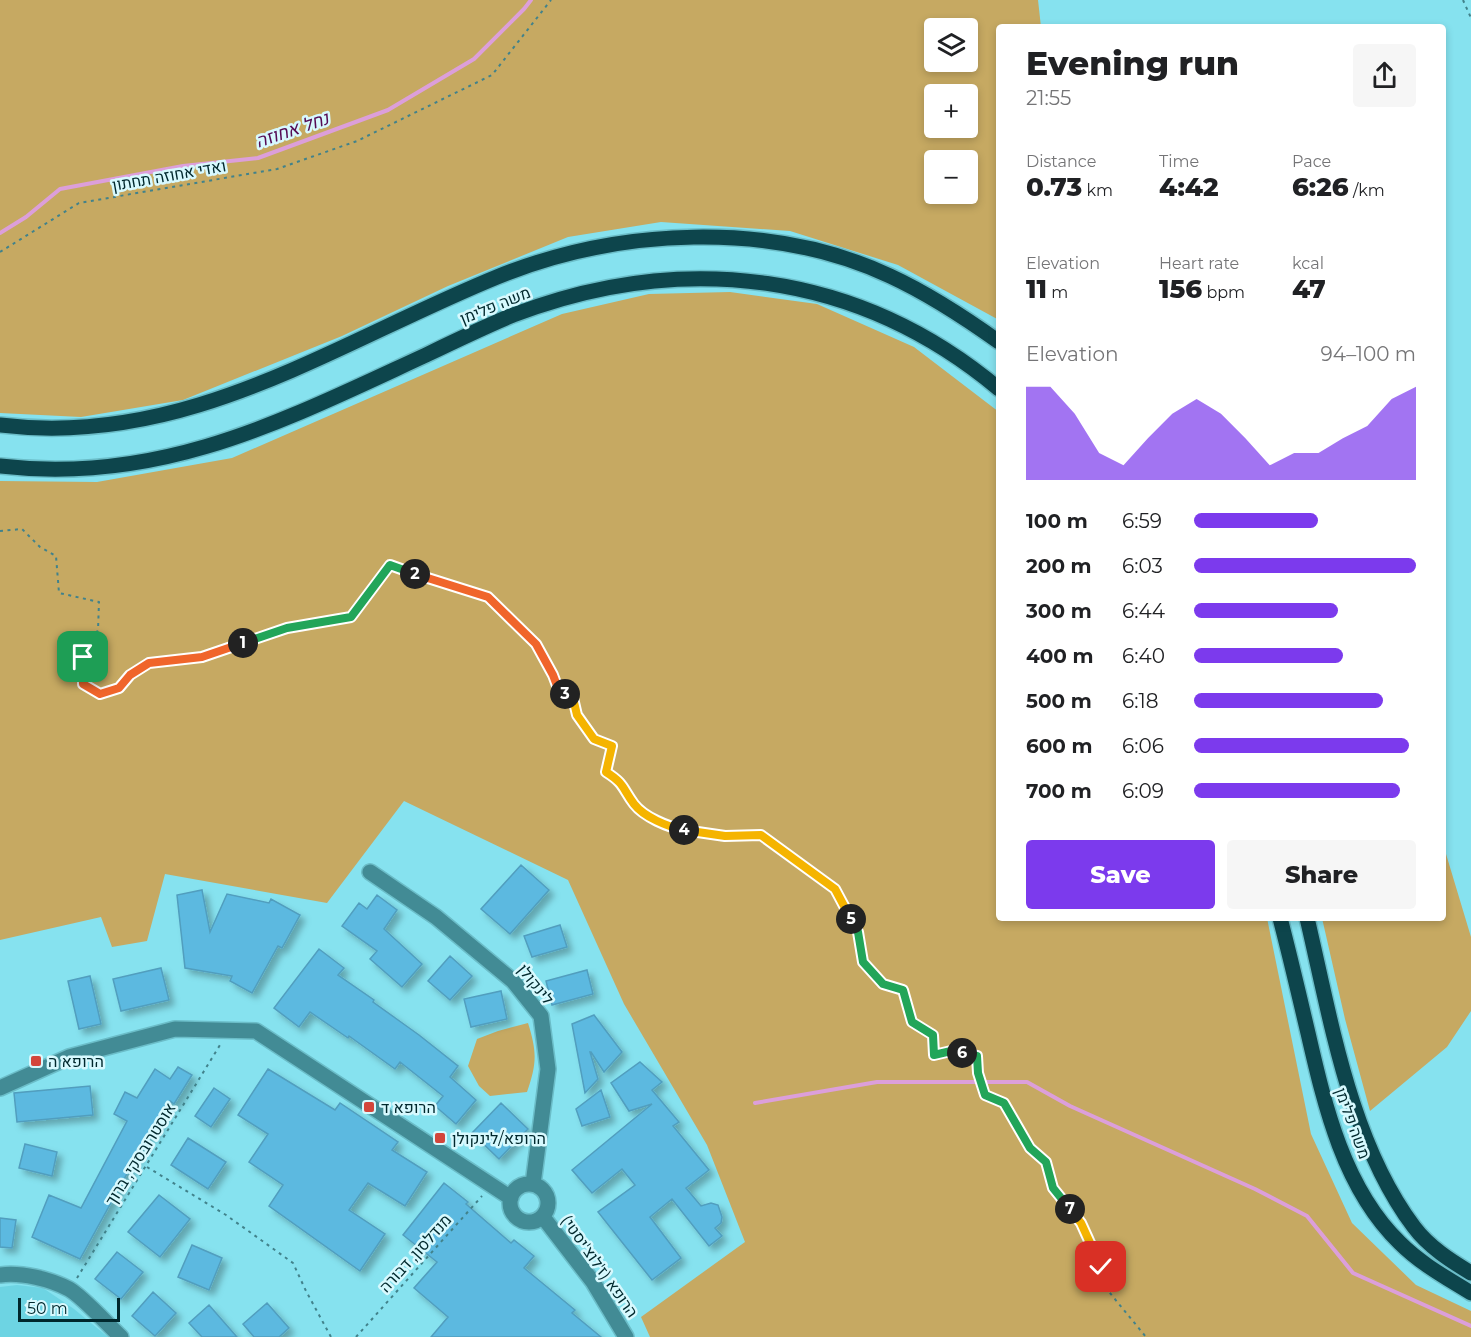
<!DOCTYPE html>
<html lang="en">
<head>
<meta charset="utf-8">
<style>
  :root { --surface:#fff; --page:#f6f6f6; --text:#202124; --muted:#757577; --accent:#7c3aed }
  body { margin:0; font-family:Montserrat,Heebo,sans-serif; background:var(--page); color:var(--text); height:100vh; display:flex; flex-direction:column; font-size:22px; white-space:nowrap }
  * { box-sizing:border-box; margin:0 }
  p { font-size:20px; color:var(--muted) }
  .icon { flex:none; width:33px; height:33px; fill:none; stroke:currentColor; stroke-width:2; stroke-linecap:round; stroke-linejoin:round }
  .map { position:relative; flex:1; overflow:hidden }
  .panel { position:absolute; left:996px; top:24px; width:450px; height:897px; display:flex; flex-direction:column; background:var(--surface); border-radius:6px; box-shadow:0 3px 9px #0003 }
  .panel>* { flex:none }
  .controls { position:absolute; left:924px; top:18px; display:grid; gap:12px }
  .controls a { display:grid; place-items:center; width:54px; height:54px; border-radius:6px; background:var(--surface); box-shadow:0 3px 9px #0003; font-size:30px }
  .scale { position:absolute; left:18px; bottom:15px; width:102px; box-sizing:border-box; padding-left:6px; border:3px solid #00282d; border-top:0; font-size:16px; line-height:21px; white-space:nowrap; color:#00282d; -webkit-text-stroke:4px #d7f9fe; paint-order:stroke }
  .pin { position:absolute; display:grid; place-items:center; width:51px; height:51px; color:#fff; margin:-26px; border-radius:12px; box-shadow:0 3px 9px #0006 }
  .km { position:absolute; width:30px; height:30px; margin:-15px; border-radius:50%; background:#222; color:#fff; font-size:16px; line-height:30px; text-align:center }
  .round { display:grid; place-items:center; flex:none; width:63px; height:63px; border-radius:6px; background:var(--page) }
  .overview { display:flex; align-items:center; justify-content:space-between; height:102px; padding:0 30px }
  h1 { font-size:33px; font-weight:800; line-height:45px }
  .figures { display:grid; grid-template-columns:repeat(3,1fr); gap:9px; height:102px; padding:6px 30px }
  .figures div { display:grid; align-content:center }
  .figures b { font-size:26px; font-weight:800 }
  .figures small { font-size:16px; font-weight:400 }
  .figures p { font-size:16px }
  .chart { height:168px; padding:12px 30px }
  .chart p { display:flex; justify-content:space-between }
  .chart svg { width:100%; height:108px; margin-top:6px; fill:var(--accent); opacity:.7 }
  .primary-button { display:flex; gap:12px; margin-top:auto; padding:12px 30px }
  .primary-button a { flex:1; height:69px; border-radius:6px; background:var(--accent); color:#fff; font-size:24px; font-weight:800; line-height:69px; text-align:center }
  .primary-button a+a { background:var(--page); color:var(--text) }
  ul { padding:0 30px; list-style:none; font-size:20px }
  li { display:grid; grid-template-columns:96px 72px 1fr; align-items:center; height:45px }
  li i { height:15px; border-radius:8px; background:var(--accent) }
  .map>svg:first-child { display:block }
  .built { fill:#6dd4e3 }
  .green { fill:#c6a962; fill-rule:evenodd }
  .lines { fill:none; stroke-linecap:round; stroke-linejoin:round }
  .stream { stroke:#dc9fda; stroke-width:4 }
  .building { fill:#5bb9e0; stroke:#519ebe; stroke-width:1.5; filter:url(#shadow) }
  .minor-casing { stroke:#6bbdc8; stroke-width:18 }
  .major-casing { stroke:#6bbdc8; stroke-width:18 }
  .path { stroke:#41828b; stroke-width:2; stroke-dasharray:3 4.5; stroke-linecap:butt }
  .minor { stroke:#428b95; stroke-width:15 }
  .major { stroke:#0d454c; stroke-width:15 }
  .split-1-casing { stroke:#fff; stroke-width:12 }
  .split-2-casing { stroke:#fff; stroke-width:12 }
  .split-3-casing { stroke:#fff; stroke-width:12 }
  .split-4-casing { stroke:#fff; stroke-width:12 }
  .split-5-casing { stroke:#fff; stroke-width:12 }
  .split-6-casing { stroke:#fff; stroke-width:12 }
  .split-7-casing { stroke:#fff; stroke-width:12 }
  .split-8-casing { stroke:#fff; stroke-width:12 }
  .split-1 { stroke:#f0652b; stroke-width:8 }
  .split-2 { stroke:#22a559; stroke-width:8 }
  .split-3 { stroke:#f0652b; stroke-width:8 }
  .split-4 { stroke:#f5b400; stroke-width:8 }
  .split-5 { stroke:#f5b400; stroke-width:8 }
  .split-6 { stroke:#22a559; stroke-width:8 }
  .split-7 { stroke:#22a559; stroke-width:8 }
  .split-8 { stroke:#f5b400; stroke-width:8 }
  .poi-dot { fill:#d3453b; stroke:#d7f9fe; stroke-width:2 }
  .labels { text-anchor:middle; stroke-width:5; stroke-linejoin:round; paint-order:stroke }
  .street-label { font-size:16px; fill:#00282d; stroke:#d7f9fe }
  .poi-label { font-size:16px; fill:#00282d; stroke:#d7f9fe; text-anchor:start }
  .water-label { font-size:18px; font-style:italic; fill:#550c55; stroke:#d7f9fe }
</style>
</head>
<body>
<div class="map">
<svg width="1471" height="1337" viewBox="0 0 1471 1337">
  <defs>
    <filter id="shadow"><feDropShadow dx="5" dy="5" stdDeviation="3" flood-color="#0004"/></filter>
  </defs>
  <rect width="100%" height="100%" fill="#86e2ef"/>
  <!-- built -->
  <path class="built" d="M17 1285 43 1288 74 1309 108 1337H0V1287Z"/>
  <!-- green -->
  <path class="green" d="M0 0H1038L1041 27H999V320L898 265 790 231 661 222 568 237 448 286 342 336 183 400 81 417 0 413ZM968 28V62H934V28ZM968 94V128H934V94ZM934 160H968V194H934Z
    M730 292 817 304 914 347 999 412V918H1267L1311 1134 1352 1223 1416 1285 1471 1311V1337H650L641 1317 745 1242 707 1145 624 1004 568 880 404 801 327 903 165 874 147 941 112 947 101 917 0 940V481L97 482 232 458 562 314 649 294Z
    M1443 844 1471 937V1011L1447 1047 1370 1111 1345 1019 1322 918H1443Z
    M528 1023C537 1052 537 1063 527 1092L490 1096 479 1086 468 1066 477 1039 498 1031Z"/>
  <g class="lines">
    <!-- stream -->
    <path class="stream" d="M0 233 26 217 60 189 183 166 258 158 388 110 474 59 524 9 531 0
      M755 1103 877 1082H1027L1070 1106 1255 1189 1307 1216 1353 1273 1471 1326"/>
  </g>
  <!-- building -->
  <path class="building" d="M521 865 549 890 510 934 481 909Z
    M202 890 210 932 227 894 269 903 271 899 300 915 282 948 278 946 252 993 230 981 232 976 185 968 177 895Z
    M377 895 397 910 384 929 422 964 402 987 370 959 377 951 342 926 359 903 367 909Z
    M560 925 567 947 532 957 524 936Z
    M319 949 344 968 338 975 374 1000 373 1002 419 1035 458 1066 450 1077 476 1100 456 1124 435 1106 443 1096 400 1062 395 1069 349 1036 348 1038 310 1012 299 1027 274 1008Z
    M450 956 472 976 450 1000 428 981Z
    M161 968 169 1000 121 1011 113 979Z
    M587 970 593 994 552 1005 546 981Z
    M90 976 101 1024 79 1029 68 981Z
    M501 991 507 1019 471 1027 464 999Z
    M594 1015 622 1052 604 1072 591 1052H590L598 1079 585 1093 572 1024Z
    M640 1062 662 1082 652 1090 679 1122 673 1126 709 1170 686 1188 701 1206 711 1203 718 1205 722 1217 721 1223 715 1228 722 1236 709 1246 672 1199 650 1217 681 1258 652 1280 598 1212 635 1185 622 1169 592 1193 572 1170 652 1104 629 1111 611 1083Z
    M178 1067 192 1075 174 1104 170 1101 153 1134 150 1132 80 1259 32 1237 49 1195 81 1208 127 1121 114 1114 125 1092 137 1098 155 1069 170 1079Z
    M268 1069 335 1110 340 1103 398 1142 392 1150 427 1172 405 1206 368 1183 349 1210 385 1234 360 1271 269 1206 283 1185 249 1162 268 1134 238 1115Z
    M90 1086 93 1115 17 1122 14 1093Z
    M214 1088 230 1099 211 1127 195 1116Z
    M601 1090 610 1117 582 1126 576 1109Z
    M501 1103 528 1129 499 1159 472 1133Z
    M188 1138 226 1162 208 1189 171 1165Z
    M25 1144 57 1152 52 1176 19 1168Z
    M444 1183 468 1202 466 1204 511 1243 514 1240 534 1256 524 1268 575 1310 572 1313 601 1337H431L448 1317 414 1288 437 1262 403 1235Z
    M159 1195 190 1219 160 1257 128 1232Z
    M0 1218 16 1220 12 1248 0 1247Z
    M192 1245 222 1258 209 1290 178 1277Z
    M117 1252 143 1272 121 1299 95 1279Z
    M153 1292 176 1313 155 1336 132 1316Z
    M267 1303 289 1328 279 1337H254L243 1324Z
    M209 1305 237 1337H202L189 1323Z"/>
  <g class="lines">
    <!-- minor casing -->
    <g class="minor-casing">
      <path id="minor" d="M370 872 436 917 513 981 541 1016 548 1069 533 1184
        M0 1088 69 1057 175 1029 256 1031 511 1198
        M510 1203a19 19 0 1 1 38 0a19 19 0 1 1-38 0Z
        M543 1217 593 1282 626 1337
        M0 1275C21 1272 50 1279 69 1289 82 1296 108 1325 121 1337"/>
    </g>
    <!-- major casing -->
    <g class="major-casing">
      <path id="major" d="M0 425C186 448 333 344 497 277 617 228 771 220 890 276 929 294 964 317 999 342
        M0 466C161 485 285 420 426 355 455 341 484 327 513 315 683 250 858 271 999 389
        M1280 918C1290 956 1299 995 1308 1033 1325 1107 1344 1189 1400 1243 1421 1264 1447 1278 1471 1293
        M1307 918C1331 1020 1350 1142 1414 1227 1429 1247 1451 1261 1471 1273"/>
    </g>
    <!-- path -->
    <path class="path" d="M1463 0 1471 18
      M0 252 79 203 277 169 357 141 492 75 551 0
      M0 531 22 529 40 547 56 556 59 593 99 602 98 630 83 657V684L100 694 119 688 130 675 149 663 202 657 287 628 351 617 390 565 488 597 536 644 553 675 559 691 573 698 577 715 594 739 612 746 606 772 621 781 635 806 667 827 725 836 761 835 835 889 858 932 863 962 883 983 903 990 912 1022 933 1035 934 1055 951 1051 977 1056 978 1073 985 1095 1004 1103 1030 1148 1046 1162 1053 1188 1081 1223 1101 1267 1105 1287 1146 1337
      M147 1167 226 1215 293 1263 306 1291 331 1337
      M77 1278 220 1045
      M356 1337 482 1196"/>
    <!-- minor -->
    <use href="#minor" class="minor"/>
    <!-- major -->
    <use href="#major" class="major"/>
  </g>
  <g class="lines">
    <!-- split-1 casing -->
    <g class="split-1-casing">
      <path id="split-1" d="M83 657V684L100 694 119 688 130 675 149 663 202 657 243 643"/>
    </g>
    <!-- split-2 casing -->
    <g class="split-2-casing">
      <path id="split-2" d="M243 643 287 628 351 617 390 565 415 574"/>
    </g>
    <!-- split-3 casing -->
    <g class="split-3-casing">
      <path id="split-3" d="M415 574 488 597 536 644 553 675 559 691 565 694"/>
    </g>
    <!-- split-4 casing -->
    <g class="split-4-casing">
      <path id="split-4" d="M565 694 573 698 577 715 594 739 612 746 606 772C625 784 622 788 634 804 644 817 668 827 684 830"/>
    </g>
    <!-- split-5 casing -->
    <g class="split-5-casing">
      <path id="split-5" d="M684 830 725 836 761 835 835 889 851 919"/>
    </g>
    <!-- split-6 casing -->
    <g class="split-6-casing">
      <path id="split-6" d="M851 919 858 932 863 962 883 984 903 990 912 1022 933 1035 934 1055 951 1051 962 1053"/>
    </g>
    <!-- split-7 casing -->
    <g class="split-7-casing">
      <path id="split-7" d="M962 1053 977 1056 978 1073 985 1095 1004 1103 1030 1148 1046 1162 1053 1188 1070 1209"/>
    </g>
    <!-- split-8 casing -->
    <g class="split-8-casing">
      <path id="split-8" d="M1070 1209 1081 1223 1101 1267"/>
    </g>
    <!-- split-1 -->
    <use href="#split-1" class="split-1"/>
    <!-- split-2 -->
    <use href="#split-2" class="split-2"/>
    <!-- split-3 -->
    <use href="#split-3" class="split-3"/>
    <!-- split-4 -->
    <use href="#split-4" class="split-4"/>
    <!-- split-5 -->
    <use href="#split-5" class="split-5"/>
    <!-- split-6 -->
    <use href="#split-6" class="split-6"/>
    <!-- split-7 -->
    <use href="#split-7" class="split-7"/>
    <!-- split-8 -->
    <use href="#split-8" class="split-8"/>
  </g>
  <!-- markers -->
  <g class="poi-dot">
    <rect x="30" y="1055" width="12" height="12" rx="3"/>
    <rect x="363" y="1101" width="12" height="12" rx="3"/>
    <rect x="434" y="1132" width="12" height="12" rx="3"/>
  </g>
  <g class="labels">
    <!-- street labels -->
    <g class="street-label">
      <text transform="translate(169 175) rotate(-10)" y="6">ואדי אחוזה תחתון</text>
      <text transform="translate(495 305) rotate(-22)" y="6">משה פלימן</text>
      <text transform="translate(536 984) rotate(51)" y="6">לינקולן</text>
      <text transform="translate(1353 1123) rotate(70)" y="6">משה פלימן</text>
      <text transform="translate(140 1154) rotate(-58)" y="6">אוסטרובסקי, ברוך</text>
      <text transform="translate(415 1253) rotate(-48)" y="6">מנדלסון, דבורה</text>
      <text transform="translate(600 1266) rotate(55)" y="6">הרופא (ז'לוצ'יסטי)</text>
    </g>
    <!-- poi labels -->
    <g class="poi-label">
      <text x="48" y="1067">הרופא ה</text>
      <text x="381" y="1113">הרופא ד</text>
      <text x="452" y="1144">הרופא/לינקולן</text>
    </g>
    <!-- water labels -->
    <g class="water-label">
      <text transform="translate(292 130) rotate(-19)" y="6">נחל אחוזה</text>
    </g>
  </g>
</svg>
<div class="controls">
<a><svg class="icon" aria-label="layers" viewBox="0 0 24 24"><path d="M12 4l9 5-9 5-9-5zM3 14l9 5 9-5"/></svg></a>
<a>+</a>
<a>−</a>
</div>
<div class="scale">50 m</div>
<div class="pin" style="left:83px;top:657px;background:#1e9e55"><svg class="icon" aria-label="arrive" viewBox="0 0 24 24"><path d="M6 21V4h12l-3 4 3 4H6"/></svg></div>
<div class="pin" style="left:1101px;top:1267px;background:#d93025"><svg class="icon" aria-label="check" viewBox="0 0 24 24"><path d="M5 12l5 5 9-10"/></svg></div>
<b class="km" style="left:243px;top:643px">1</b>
<b class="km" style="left:415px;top:574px">2</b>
<b class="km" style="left:565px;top:694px">3</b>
<b class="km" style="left:684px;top:830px">4</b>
<b class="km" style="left:851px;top:919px">5</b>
<b class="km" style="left:962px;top:1053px">6</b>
<b class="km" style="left:1070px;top:1209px">7</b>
<section class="panel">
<div class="overview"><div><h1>Evening run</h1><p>21:55</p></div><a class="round"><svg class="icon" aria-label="share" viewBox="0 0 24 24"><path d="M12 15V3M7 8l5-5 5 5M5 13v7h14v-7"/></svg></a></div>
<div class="figures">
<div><p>Distance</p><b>0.73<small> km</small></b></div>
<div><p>Time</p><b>4:42</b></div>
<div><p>Pace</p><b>6:26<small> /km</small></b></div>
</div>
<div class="figures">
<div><p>Elevation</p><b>11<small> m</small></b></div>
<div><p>Heart rate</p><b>156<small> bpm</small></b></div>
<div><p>kcal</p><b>47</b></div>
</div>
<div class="chart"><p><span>Elevation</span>94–100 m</p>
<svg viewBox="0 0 160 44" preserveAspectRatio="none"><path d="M0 44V6L10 6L20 17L30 33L40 38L50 27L60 17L70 11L80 17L90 27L100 38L110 33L120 33L130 27L140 22L150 11L160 6V44z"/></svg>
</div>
<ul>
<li><b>100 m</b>6:59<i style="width:56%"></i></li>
<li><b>200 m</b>6:03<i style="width:100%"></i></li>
<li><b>300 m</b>6:44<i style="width:65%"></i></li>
<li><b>400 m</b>6:40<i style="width:67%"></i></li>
<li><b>500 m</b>6:18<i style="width:85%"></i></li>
<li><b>600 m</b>6:06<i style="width:97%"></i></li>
<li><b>700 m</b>6:09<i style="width:93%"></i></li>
</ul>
<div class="primary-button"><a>Save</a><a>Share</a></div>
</section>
</div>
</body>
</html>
